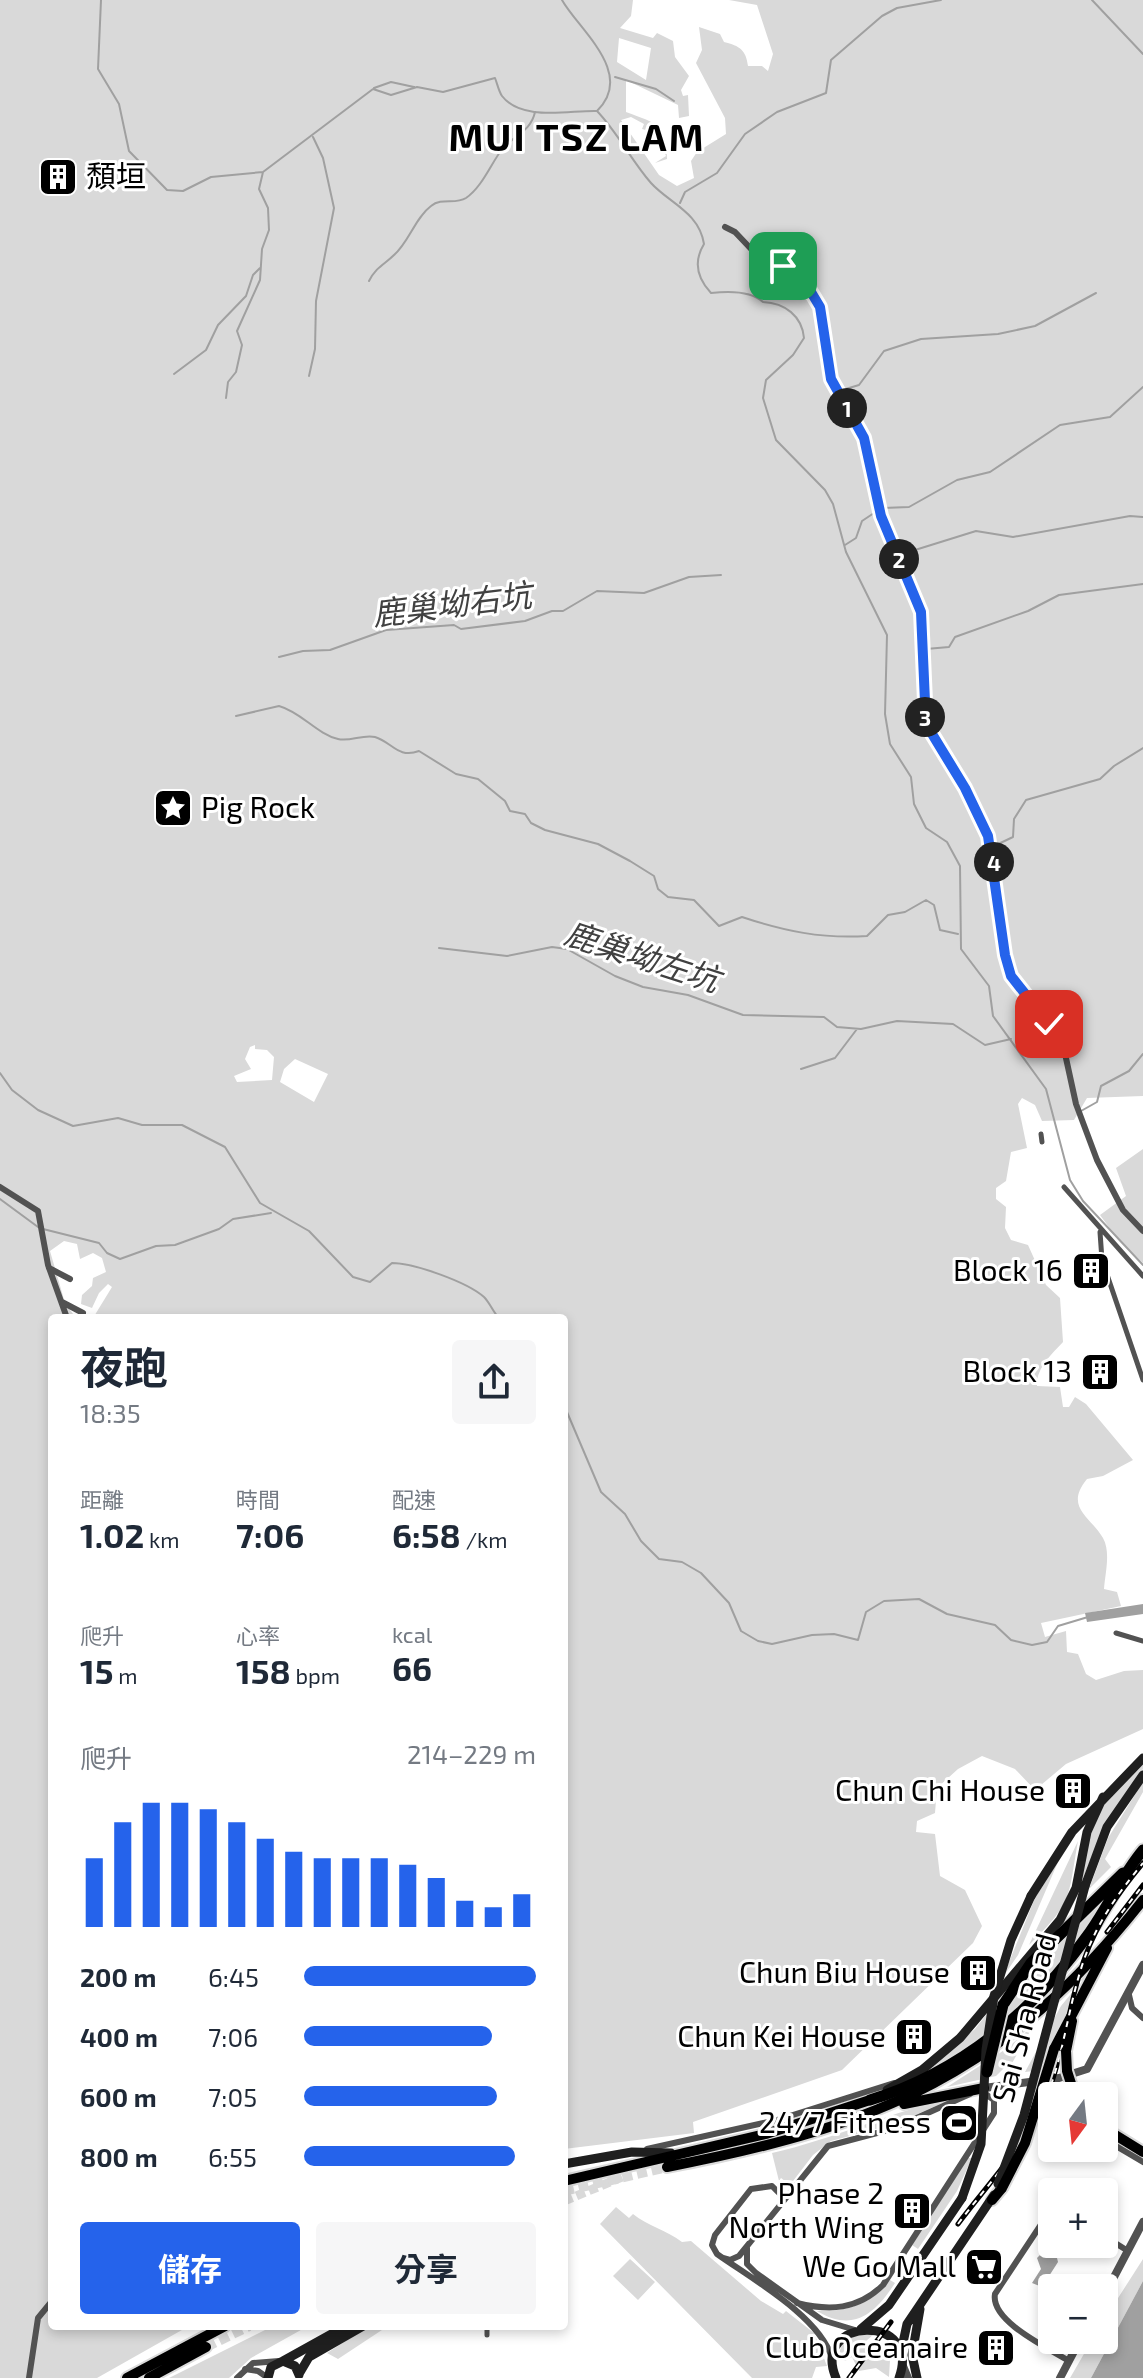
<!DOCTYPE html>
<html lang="zh-TW">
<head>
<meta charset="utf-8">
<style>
  :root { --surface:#fff; --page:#f6f6f7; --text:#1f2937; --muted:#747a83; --accent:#2563eb }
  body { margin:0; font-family:"Exo 2","Noto Sans TC",sans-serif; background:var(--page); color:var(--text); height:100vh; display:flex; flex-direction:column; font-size:30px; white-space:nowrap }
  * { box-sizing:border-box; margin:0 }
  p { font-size:26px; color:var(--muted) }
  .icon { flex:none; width:44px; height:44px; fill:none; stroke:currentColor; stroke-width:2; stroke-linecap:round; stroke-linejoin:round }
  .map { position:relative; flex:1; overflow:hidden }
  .sheet { position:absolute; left:48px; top:1314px; width:520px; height:1016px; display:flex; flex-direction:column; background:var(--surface); border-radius:8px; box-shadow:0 4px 12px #0003 }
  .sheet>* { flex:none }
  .needle { width:52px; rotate:195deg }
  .buttons { position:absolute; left:1038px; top:2082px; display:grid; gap:16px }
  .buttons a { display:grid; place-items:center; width:80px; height:80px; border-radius:8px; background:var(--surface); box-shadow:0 4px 12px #0003; font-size:40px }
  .pin { position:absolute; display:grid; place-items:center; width:68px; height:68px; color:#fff; margin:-34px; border-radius:16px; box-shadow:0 4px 12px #0006 }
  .km { position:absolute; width:40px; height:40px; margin:-20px; border-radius:50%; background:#222; color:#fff; font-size:22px; line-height:40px; text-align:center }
  .round { display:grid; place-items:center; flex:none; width:84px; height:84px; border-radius:8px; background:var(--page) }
  .summary { display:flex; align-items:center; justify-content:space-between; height:136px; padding:0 32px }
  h1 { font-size:44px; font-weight:700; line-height:60px }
  .stats { display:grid; grid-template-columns:repeat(3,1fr); gap:12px; height:136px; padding:8px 32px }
  .stats div { display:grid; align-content:center }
  .stats b { font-size:34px; font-weight:700 }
  .stats small { font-size:22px; font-weight:400 }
  .stats p { font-size:22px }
  .chart { height:224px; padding:16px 32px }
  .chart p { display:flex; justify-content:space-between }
  .chart svg { width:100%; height:144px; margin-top:8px; stroke:var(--accent); stroke-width:6 }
  .cta { display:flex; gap:16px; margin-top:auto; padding:16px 32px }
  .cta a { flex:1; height:92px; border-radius:8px; background:var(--accent); color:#fff; font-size:32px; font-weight:700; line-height:92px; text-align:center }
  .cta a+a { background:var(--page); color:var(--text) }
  ul { padding:0 32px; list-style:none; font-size:26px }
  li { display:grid; grid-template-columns:128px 96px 1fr; align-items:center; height:60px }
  li i { height:20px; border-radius:10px; background:var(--accent) }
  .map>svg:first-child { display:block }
  .green { fill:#d9d9d9; fill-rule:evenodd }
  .water { fill:#a0a0a0 }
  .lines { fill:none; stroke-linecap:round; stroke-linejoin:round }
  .stream { stroke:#a0a0a0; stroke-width:2 }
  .secondary-tunnel { stroke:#d9d9d9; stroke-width:9; stroke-dasharray:9 4.5; stroke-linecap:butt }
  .primary-tunnel { stroke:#d9d9d9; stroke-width:10; stroke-dasharray:10 5; stroke-linecap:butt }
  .primary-casing { stroke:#dbdbdb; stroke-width:14 }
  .motorway-casing { stroke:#dbdbdb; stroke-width:15 }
  .pedestrian { stroke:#525252; stroke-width:5 }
  .minor { stroke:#525252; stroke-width:6 }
  .tertiary { stroke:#525252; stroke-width:8 }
  .secondary { stroke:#1f1f1f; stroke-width:9 }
  .primary { stroke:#000; stroke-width:10 }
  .motorway { stroke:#000; stroke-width:11 }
  .rail-casing { stroke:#000; stroke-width:5 }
  .rail { stroke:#fff; stroke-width:2; stroke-dasharray:6; stroke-linecap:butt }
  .primary-bridge-casing { stroke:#dbdbdb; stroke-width:14; stroke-linecap:butt }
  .motorway-bridge-casing { stroke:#dbdbdb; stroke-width:15; stroke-linecap:butt }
  .secondary-bridge { stroke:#1f1f1f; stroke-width:9 }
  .primary-bridge { stroke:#000; stroke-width:10 }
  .motorway-bridge { stroke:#000; stroke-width:11 }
  .route-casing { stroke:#fff; stroke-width:16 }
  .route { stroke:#2563eb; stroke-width:10 }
  .labels { text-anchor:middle; stroke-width:6; stroke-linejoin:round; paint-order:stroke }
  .poi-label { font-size:30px; fill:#000; stroke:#fff; text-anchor:end }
  .street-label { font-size:30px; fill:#000; stroke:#fff }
  .water-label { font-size:32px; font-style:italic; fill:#414141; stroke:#fff }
  .district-label { font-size:38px; font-weight:bold; letter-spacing:2px; fill:#000; stroke:#fff }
</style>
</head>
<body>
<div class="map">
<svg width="1143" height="2378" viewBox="0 0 1143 2378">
  <rect width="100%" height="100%" fill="#fff"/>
  <!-- green -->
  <path class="green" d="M0 0H633L631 16 620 28 653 38 657 33 673 41 675 57 689 76 681 90 683 96 688 95 689 116 679 118 678 105 626 80V112C657 124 667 123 667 159L655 163 666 156 657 133 642 129 644 124 631 117 621 120 659 175 677 186 694 178 691 161 697 152 726 134 725 118 696 63 702 50 699 27 720 34 724 42C740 46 746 50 748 66H762L768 71 773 54 757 5 729 0H1143V1096L1087 1098 1074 1120 1042 1121 1035 1105 1022 1098 1018 1104 1027 1148 1011 1152 1006 1181 996 1188V1199L1006 1207 1005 1228 1011 1240 1028 1245 1046 1285 1060 1298 1063 1342C1052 1354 1036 1368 1037 1386L1060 1387 1063 1407H1069L1075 1397 1086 1404 1133 1460 1103 1476 1087 1479C1064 1507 1090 1516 1103 1538 1111 1552 1105 1574 1104 1589L1117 1592 1121 1606 1041 1623 1045 1637 1066 1631 1067 1652 1078 1654 1086 1674 1096 1680 1124 1671 1143 1670V1729L1066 1764 1035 1790 1015 1769 982 1756 958 1769 937 1788 935 1813 917 1821 916 1832 935 1834 940 1876 965 1890 982 1926 973 1943 842 2070 693 2122 694 2133 564 2149V1318H93L112 1287 108 1284 99 1293 92 1308 81 1304 82 1295 92 1286 93 1278 106 1272 102 1258 93 1253 80 1259 77 1244 64 1241 50 1251 65 1303 76 1318H52V2326H189L97 2378H0ZM619 38 651 48 646 80 617 62ZM255 1045V1049L267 1050 274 1057 272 1080 237 1082 234 1076 251 1069 245 1059 250 1047ZM295 1059 328 1074 314 1102 280 1082 284 1069Z
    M1143 1149V1263L1119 1241 1100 1215 1126 1196 1116 1168Z
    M1143 1763V1769L1104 1826 1073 1903 1087 1840 1101 1808Z
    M1143 1782V1792L1105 1859 1111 1867 1089 1889 1108 1838Z
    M1078 1841C1068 1894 1075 1901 1029 1945Z
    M1058 1862 1018 1955 1003 1977 1035 1898Z
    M1102 1899 1104 1901C1070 1951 1033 2000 985 2037 966 2052 942 2064 921 2076L975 2029 1008 1987Z
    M1075 1989 1054 2069 1025 2072 1061 2006Z
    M1033 2026 1011 2065 1008 2064 996 2076 947 2087 1006 2049Z
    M956 2097 895 2124 831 2141 813 2155 790 2185 781 2178 779 2181 772 2153C834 2139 893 2111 956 2097Z
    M968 2158H972L957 2191 918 2249 912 2245Z
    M616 2207 629 2218 633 2214C648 2226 666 2230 682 2242L691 2241 761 2301 783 2314 786 2311 814 2333 827 2366 816 2367 812 2378H752L600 2224Z
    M630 2259 655 2282 638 2300 613 2276Z
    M1143 2259V2281L1091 2378H1070L1092 2340H1104V2320Z
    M890 2280 895 2283C875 2314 853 2333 817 2311 847 2312 871 2304 890 2280Z
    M273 2326H308L251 2358 229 2378H169Z
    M369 2326H388L338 2359 327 2353Z
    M862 2331 873 2335 859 2347 872 2348 879 2358 890 2360 889 2377 876 2368 859 2371 852 2357 845 2361 837 2357 843 2343Z"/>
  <!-- water -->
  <path class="water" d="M1143 1604V1614L1087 1622 1085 1613Z
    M1045 2250 1056 2254 1058 2262 1042 2287 1032 2283 1041 2269 1037 2258Z
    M1143 2281V2378H1091Z"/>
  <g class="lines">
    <!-- stream -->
    <path class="stream" d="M101 0 98 69 119 104 129 151 167 190 183 191 211 177 263 172 373 89 391 95 417 87 443 92 495 78C497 83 499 92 502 96 522 122 570 110 597 111 618 133 631 160 651 183 669 203 699 212 704 244 693 262 697 278 711 293 728 291 750 290 763 302 785 303 802 316 804 338L793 355 766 380 763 398 776 440 825 490 833 504 846 552 887 635 885 714 890 744 911 777 914 804 926 828 947 842 960 866 961 949 989 986 993 1016 1046 1089 1070 1180 1083 1201 1143 1265
      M562 0C578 29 636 73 597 111
      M1092 0 1143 54
      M615 77 656 89 674 101
      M374 88 391 82 414 87
      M680 203 685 192 717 173 745 134 777 112 826 93 831 60 882 16 897 8 941 0
      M369 281C376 267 385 264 394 255 409 242 415 218 431 206 442 197 455 205 466 198 483 186 491 163 503 148 515 135 531 131 535 112
      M174 374 206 350 218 325 246 296 253 275 260 268
      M309 376 315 349 316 301 334 208 323 158 313 137
      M839 391 859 385 884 351 921 339 998 334 1035 326 1096 293
      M226 398 228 382 236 372 242 345 237 331 260 280 262 249 269 230 268 208 259 189 263 172
      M883 508 909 507 957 480 990 472 1060 425 1110 417 1143 387
      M845 545 856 538 862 521 874 513
      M899 555 976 531 1013 537 1130 516 1143 517
      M926 649 949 647 955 637 1028 611 1059 595 1143 584
      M279 657 303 651 330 650 386 630 454 625 461 629 525 621 552 611H563L597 591 644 593 689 577 721 575
      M236 716 279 706C301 712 317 734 338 739 350 742 363 734 375 737 392 742 398 759 419 751L456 774 478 779 505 801 510 811 525 814 531 823 545 830 598 844 630 861 654 876 658 889 668 897 694 900 719 926 742 917C784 931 822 939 867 936L888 915 905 912 926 900 934 905 940 930 958 934
      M994 846 1013 837 1014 819 1026 800 1100 779 1114 766 1143 748
      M439 948 507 956 552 947 567 949 615 976 643 987 688 995 743 1015 824 1017 837 1027 861 1029 897 1021 953 1024 985 1045 1011 1039
      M801 1069 835 1058 857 1029
      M0 1073 12 1090 38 1110 73 1126 118 1118 142 1125H182L225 1147 260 1203 309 1231 353 1277 370 1282 392 1263C414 1263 467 1282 484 1297 490 1303 493 1312 499 1318
      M1081 1111 1097 1102 1101 1086 1129 1071 1143 1054
      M0 1199 38 1227
      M43 1229 99 1243 107 1253 120 1259 156 1246 175 1245 219 1229 233 1219 271 1213
      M564 1405 601 1492 625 1514 641 1541 659 1559 682 1562 701 1573 729 1603 741 1631 758 1641 772 1644 812 1635 834 1634 858 1640 866 1612 884 1601 919 1599 947 1614 995 1625 1011 1640 1032 1645 1047 1642 1058 1626 1088 1617"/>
    <!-- secondary-tunnel -->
    <path class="secondary-tunnel" d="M564 2201 622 2177"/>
    <!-- primary-tunnel -->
    <path class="primary-tunnel" d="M564 2191 667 2167
      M206 2347 249 2326"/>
    <!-- primary casing -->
    <g class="primary-casing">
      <path id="primary" d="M1054 2049 1107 1948
        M1066 2051 1072 2021
        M904 2104 984 2088
        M1104 2128 1143 2152
        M667 2167C880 2126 1006 2074 1143 1900
        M564 2181 766 2134 870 2100
        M992 2200 1002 2188
        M127 2378 225 2326
        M149 2378 206 2347"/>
    </g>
    <!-- motorway casing -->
    <g class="motorway-casing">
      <path id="motorway" d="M1003 2005 1031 1963 1123 1873
        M870 2100C962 2072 1036 2009 1090 1932 1109 1905 1122 1875 1143 1850"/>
    </g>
    <!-- pedestrian -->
    <path class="pedestrian" d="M1041 1134 1042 1142
      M1064 1187 1143 1276
      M1100 1232 1102 1260 1143 1380
      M1116 1633 1143 1641
      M487 2335V2326"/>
    <!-- minor -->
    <path class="minor" d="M725 227 735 232 753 251 798 276 820 307 831 379 864 438 881 516 921 612 926 724 962 781 990 842 1009 971 1064 1049 1076 1104 1097 1160 1123 1210 1143 1231
      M0 1187 38 1211 48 1265 67 1318
      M49 1268 70 1279
      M62 1302 83 1313
      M1129 1995 1132 2008 1143 2018
      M1047 2081 1065 2096
      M1104 2139 1143 2162
      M647 2149 777 2120 894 2083
      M785 2199 772 2186 751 2189 715 2235 712 2245 717 2254C752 2279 819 2316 832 2358
      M1052 2214 1044 2220 995 2294C990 2321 1048 2348 1069 2361
      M1104 2236 1128 2251
      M747 2248V2264L756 2273 822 2320 855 2330
      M723 2258 730 2260 739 2256 828 2146 892 2129 970 2094
      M797 2303C829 2311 858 2310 883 2285L994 2113V2100L984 2093
      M245 2369 258 2371 268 2378
      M29 2378 38 2318 52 2301
      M237 2378 253 2363 279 2361"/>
    <!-- tertiary -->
    <path class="tertiary" d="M984 2088 1059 2078 1087 2069 1143 1965
      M1104 2296 1143 2222
      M903 2366 908 2378
      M1060 2378 1080 2340"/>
    <!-- secondary -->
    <path class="secondary" d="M1085 1886 1107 1827 1143 1775
      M1031 1896 1072 1832 1143 1758
      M887 2090 922 2070 960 2038 1060 1920 1076 1888 1087 1832 1103 1797
      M564 2164 632 2152 671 2153
      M861 2329 889 2305 962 2198
      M901 2352 907 2324 994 2195
      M283 2361 346 2326
      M299 2374 309 2357 363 2326
      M268 2378 271 2367 283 2361 295 2366 299 2375
      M836 2378C810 2316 923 2313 899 2378
      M917 2378 912 2355 920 2309"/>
    <!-- primary -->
    <use href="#primary" class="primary"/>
    <!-- motorway -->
    <use href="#motorway" class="motorway"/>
    <!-- rail casing -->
    <g class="rail-casing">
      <path id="rail" d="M1107 1932 1143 1885
        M958 2224C990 2181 1028 2143 1048 2093 1065 2049 1069 2001 1085 1957 1098 1921 1119 1892 1143 1863
        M849 2378 891 2322"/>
    </g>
    <!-- rail -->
    <use href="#rail" class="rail"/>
    <!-- primary-bridge casing -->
    <g class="primary-bridge-casing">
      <path id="primary-bridge" d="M1066 2051 1067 2071 1075 2096
        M1002 2188 1025 2143 1054 2049"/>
    </g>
    <!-- motorway-bridge casing -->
    <g class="motorway-bridge-casing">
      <path id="motorway-bridge" d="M987 2072 1003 2005"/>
    </g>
    <!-- secondary-bridge -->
    <path class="secondary-bridge" d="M998 2184 1024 2115 1085 1886
      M962 2198 981 2144 986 2050 994 1996 1011 1940 1031 1896"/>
    <!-- primary-bridge -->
    <use href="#primary-bridge" class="primary-bridge"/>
    <!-- motorway-bridge -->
    <use href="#motorway-bridge" class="motorway-bridge"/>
  </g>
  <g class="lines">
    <!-- route casing -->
    <g class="route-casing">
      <path id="route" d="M783 266 805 282 820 307 831 379 864 438 881 516 921 612 926 724 965 788 988 836 1005 955 1011 976 1049 1024"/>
    </g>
    <!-- route -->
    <use href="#route" class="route"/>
  </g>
  <!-- icons -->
  <defs>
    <g id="building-square" transform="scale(2)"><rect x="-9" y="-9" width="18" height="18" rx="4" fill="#000" stroke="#fff"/><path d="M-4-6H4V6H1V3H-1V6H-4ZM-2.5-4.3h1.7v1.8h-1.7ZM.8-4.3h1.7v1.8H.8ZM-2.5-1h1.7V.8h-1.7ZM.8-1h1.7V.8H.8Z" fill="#fff"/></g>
    <g id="sight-square" transform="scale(2)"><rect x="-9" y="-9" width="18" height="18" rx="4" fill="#000" stroke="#fff"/><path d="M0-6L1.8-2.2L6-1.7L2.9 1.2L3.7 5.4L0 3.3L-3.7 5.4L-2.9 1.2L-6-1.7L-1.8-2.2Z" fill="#fff"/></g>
    <g id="stadium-square" transform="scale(2)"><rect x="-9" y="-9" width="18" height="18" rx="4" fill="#000" stroke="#fff"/><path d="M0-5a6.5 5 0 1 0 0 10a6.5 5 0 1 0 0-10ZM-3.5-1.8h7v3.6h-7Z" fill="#fff"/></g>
    <g id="supermarket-square" transform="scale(2)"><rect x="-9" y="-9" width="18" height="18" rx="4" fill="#000" stroke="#fff"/><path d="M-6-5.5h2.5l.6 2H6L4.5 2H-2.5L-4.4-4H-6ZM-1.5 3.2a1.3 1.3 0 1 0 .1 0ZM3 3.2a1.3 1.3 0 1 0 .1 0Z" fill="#fff"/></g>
  </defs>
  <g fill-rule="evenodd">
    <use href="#building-square" x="58" y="177"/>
    <use href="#sight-square" x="173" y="808"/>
    <use href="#building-square" x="1091" y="1271"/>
    <use href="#building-square" x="1100" y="1372"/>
    <use href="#building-square" x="1073" y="1791"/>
    <use href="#building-square" x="978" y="1973"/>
    <use href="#building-square" x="914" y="2037"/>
    <use href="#stadium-square" x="959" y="2123"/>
    <use href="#building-square" x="912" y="2211"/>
    <use href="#supermarket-square" x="984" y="2267"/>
    <use href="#building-square" x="996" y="2348"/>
  </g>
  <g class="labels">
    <!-- poi labels -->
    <g class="poi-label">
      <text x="86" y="187" text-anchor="start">頹垣</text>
      <text x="201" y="818" text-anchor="start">Pig Rock</text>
      <text x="1063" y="1281">Block 16</text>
      <text x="1072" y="1382">Block 13</text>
      <text x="1045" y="1801">Chun Chi House</text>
      <text x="950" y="1983">Chun Biu House</text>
      <text x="886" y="2047">Chun Kei House</text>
      <text x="931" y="2133">24/7 Fitness</text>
      <text x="884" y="2204">Phase 2<tspan x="884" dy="34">North Wing</tspan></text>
      <text x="956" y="2277">We Go Mall</text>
      <text x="968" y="2358">Club Oceanaire</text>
    </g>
    <!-- street labels -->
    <g class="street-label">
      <text transform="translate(1025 2018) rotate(-75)" y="10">Sai Sha Road</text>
    </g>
    <!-- water labels -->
    <g class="water-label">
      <text transform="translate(452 605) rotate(-7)" y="11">鹿巢坳右坑</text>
      <text transform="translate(642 957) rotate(18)" y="11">鹿巢坳左坑</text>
    </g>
    <!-- district labels -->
    <g class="district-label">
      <text x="577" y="151">MUI TSZ LAM</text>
    </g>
  </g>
</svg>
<div class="buttons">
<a><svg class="needle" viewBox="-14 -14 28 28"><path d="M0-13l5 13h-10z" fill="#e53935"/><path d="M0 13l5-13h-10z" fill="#747a83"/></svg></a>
<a>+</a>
<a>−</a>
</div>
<div class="pin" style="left:783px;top:266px;background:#1e9e55"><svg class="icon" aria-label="arrive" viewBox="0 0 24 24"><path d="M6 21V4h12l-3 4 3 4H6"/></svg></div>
<div class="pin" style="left:1049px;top:1024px;background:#d93025"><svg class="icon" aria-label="check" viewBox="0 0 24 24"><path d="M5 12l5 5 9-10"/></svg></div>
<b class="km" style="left:847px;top:408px">1</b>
<b class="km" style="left:899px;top:559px">2</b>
<b class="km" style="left:925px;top:717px">3</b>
<b class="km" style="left:994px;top:862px">4</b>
<section class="sheet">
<div class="summary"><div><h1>夜跑</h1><p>18:35</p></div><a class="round"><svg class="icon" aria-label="share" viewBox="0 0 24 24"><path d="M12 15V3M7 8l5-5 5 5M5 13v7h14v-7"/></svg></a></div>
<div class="stats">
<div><p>距離</p><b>1.02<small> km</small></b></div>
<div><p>時間</p><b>7:06</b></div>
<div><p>配速</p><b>6:58<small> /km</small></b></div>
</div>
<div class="stats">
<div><p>爬升</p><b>15<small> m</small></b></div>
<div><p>心率</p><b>158<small> bpm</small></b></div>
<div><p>kcal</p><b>66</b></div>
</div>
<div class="chart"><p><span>爬升</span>214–229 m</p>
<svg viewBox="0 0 160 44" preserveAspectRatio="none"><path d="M5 44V23M15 44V12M25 44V6M35 44V6M45 44V8M55 44V12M65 44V17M75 44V21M85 44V23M95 44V23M105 44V23M115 44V25M125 44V29M135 44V36M145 44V38M155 44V34"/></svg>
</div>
<ul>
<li><b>200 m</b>6:45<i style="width:100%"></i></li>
<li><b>400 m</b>7:06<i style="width:81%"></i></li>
<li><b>600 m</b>7:05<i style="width:83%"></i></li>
<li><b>800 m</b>6:55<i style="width:91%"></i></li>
</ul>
<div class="cta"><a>儲存</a><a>分享</a></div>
</section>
</div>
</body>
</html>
